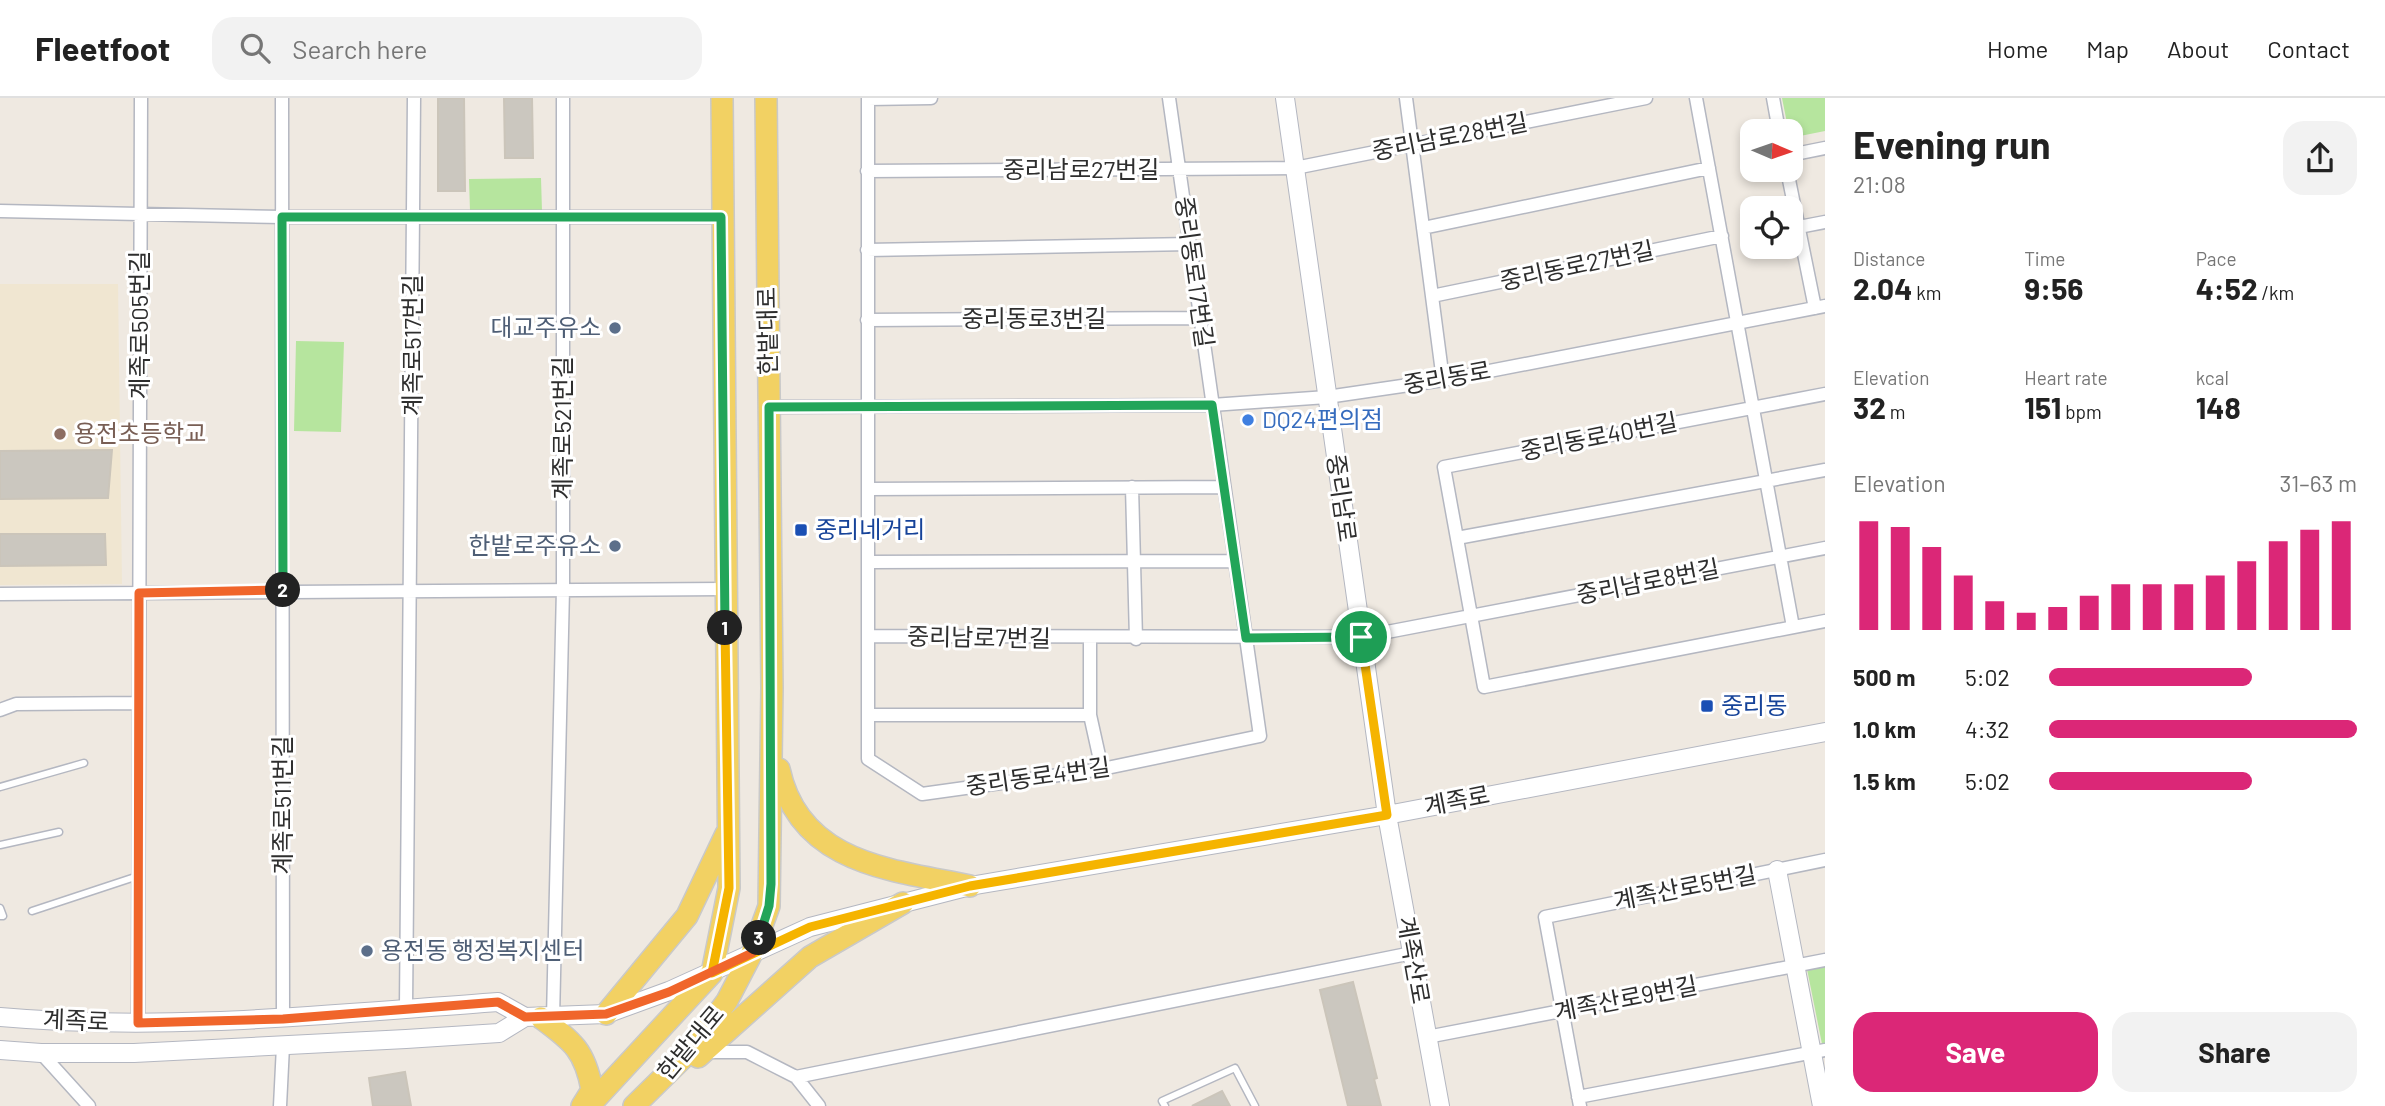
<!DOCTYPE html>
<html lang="en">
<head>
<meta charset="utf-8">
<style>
  :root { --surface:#fff; --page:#f2f2f2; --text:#222; --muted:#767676; --line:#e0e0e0; --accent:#db2777 }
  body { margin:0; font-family:Barlow,"Noto Sans KR",sans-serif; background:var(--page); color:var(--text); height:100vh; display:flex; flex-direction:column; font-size:26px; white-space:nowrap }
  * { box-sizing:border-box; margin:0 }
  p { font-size:23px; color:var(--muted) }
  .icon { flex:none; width:38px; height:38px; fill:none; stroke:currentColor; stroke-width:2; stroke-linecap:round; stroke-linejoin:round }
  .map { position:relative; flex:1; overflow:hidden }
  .panel { display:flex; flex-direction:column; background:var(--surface); width:560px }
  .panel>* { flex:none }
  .needle { width:46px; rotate:92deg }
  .fabs { position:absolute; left:1740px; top:21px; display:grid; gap:14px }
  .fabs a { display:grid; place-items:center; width:63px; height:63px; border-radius:14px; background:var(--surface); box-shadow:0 4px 10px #0003; font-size:35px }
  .pin { position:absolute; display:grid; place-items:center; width:60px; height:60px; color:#fff; margin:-30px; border:4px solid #fff; border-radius:50%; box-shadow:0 2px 7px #0007 }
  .km { position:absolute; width:35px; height:35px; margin:-18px; border-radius:50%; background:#222; color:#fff; font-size:19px; line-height:35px; text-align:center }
  .round { display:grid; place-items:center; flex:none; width:74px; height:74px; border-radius:21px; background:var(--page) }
  .overview { display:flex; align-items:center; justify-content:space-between; height:119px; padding:0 28px }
  h1 { font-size:38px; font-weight:700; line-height:52px }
  .stats { display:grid; grid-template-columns:repeat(3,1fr); gap:10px; height:119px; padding:7px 28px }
  .stats div { display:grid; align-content:center }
  .stats b { font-size:30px; font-weight:700 }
  .stats small { font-size:19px; font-weight:400 }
  .stats p { font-size:19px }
  .chart { height:196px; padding:14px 28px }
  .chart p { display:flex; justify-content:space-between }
  .chart svg { width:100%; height:126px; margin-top:7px; stroke:var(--accent); stroke-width:6 }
  .cta { display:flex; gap:14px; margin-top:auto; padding:14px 28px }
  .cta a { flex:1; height:80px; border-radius:21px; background:var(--accent); color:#fff; font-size:28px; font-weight:700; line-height:80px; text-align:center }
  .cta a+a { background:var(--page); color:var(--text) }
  ul { padding:0 28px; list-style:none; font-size:23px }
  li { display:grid; grid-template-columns:112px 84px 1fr; align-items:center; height:52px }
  li i { height:18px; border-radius:9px; background:var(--accent) }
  header { display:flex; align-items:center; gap:42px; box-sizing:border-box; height:98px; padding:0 35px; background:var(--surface); border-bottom:2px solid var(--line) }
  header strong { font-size:33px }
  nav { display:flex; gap:38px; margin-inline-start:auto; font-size:24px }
  .search { width:490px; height:63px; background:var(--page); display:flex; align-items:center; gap:18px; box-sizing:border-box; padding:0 24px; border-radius:21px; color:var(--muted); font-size:26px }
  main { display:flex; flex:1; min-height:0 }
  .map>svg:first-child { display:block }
  .education { fill:#f0e6d1 }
  .green { fill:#b6e59e }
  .building { fill:#cbc7bf; stroke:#cbc5ba; stroke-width:2 }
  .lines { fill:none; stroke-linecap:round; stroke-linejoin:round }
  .lane-casing { stroke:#b4b7c1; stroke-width:9 }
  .street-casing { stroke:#b4b7c1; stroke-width:15 }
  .secondary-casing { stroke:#b4b7c1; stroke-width:20 }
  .primary-casing { stroke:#c9c9c9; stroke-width:24 }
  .lane { stroke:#fff; stroke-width:6 }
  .street { stroke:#fff; stroke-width:12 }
  .secondary { stroke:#fff; stroke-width:18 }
  .primary { stroke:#f2d163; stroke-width:21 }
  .split-1-casing { stroke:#fff; stroke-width:14 }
  .split-2-casing { stroke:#fff; stroke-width:14 }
  .split-3-casing { stroke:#fff; stroke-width:14 }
  .split-4-casing { stroke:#fff; stroke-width:14 }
  .split-1 { stroke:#f5b400; stroke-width:9 }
  .split-2 { stroke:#22a559; stroke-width:9 }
  .split-3 { stroke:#f0652b; stroke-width:9 }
  .split-4 { stroke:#22a559; stroke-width:9 }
  .service-dot { fill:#5c6f8a; stroke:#fff; stroke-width:2.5 }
  .shop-dot { fill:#3f7fe0; stroke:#fff; stroke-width:2.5 }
  .education-dot { fill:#8d6e63; stroke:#fff; stroke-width:2.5 }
  .transit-dot { fill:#1a4fb4; stroke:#fff; stroke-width:2.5 }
  .labels { text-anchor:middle; stroke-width:6; stroke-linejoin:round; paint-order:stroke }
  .street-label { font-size:24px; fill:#2e2e2e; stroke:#fff }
  .service-label { font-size:24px; fill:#4e5e75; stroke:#fff; text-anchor:end }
  .shop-label { font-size:24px; fill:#366cbe; stroke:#fff; text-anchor:start }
  .education-label { font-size:24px; fill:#785e54; stroke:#fff; text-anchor:start }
  .transit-label { font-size:24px; fill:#164399; stroke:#fff; text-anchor:start }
</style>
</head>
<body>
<header>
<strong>Fleetfoot</strong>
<div class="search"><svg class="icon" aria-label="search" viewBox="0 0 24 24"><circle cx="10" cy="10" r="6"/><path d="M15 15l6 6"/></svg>Search here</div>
<nav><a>Home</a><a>Map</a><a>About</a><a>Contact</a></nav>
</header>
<main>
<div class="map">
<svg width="1825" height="1008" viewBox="0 0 1825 1008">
  <rect width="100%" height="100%" fill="#efe9e1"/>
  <!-- education -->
  <path class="education" d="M0 186H118L122 486 0 487Z"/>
  <!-- green -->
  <path class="green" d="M1782 0H1825V33L1790 40Z
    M541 80 542 113H470L469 81Z
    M296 243 344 244 341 334 294 333Z
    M1825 867V946H1822L1807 871Z"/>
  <!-- building -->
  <path class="building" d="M438 0H464L465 93H438Z
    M504 0H532L533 60H505Z
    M112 352 108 400 0 401V353Z
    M0 436H105L106 467 0 468Z
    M1353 884 1377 980 1374 981 1381 1008H1348L1320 892Z
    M405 974 411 1008H373L369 980Z
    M1222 993 1230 1008H1192Z"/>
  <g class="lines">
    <!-- lane casing -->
    <g class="lane-casing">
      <path id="lane" d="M0 689 84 665
        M0 747 59 734
        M0 810 3 818H0
        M32 813 138 778
        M1165 1008 1162 1003 1235 970 1255 1008"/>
    </g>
    <!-- street casing -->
    <g class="street-casing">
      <path id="street" d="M282 0 283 921
        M868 0V661L922 696 1102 671 1260 638 1169 0
        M1406 0 1443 282
        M1696 0 1793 529
        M1773 0 1779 33
        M868 1 931 0
        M1790 57 1825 50
        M1787 72 1815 210
        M867 73 1295 70 1646 0
        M0 113 282 119H721
        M1799 129 1825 124
        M1423 130 1709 70
        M867 152 1190 146
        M1432 198 1722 138
        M867 222 1200 220
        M1825 296 1444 369 1484 589 1825 523
        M769 309 1212 307 1327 299 1443 282 1825 208
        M1132 389 1136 541
        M868 391 1224 389
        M1457 440 1825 372
        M868 464 1235 463
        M0 496 724 491
        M868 538 1361 539 1825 450
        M1090 541V617L1102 671
        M0 612 16 606 139 605
        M868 617H1090
        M406 910 414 0
        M553 920 563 491V0
        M138 925 141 0
        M1427 939 1825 862
        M707 954H747L796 979
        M41 955 89 1008
        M1578 999 1825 952
        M280 1008 283 948
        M819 1008 796 979 1412 855
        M1580 1008 1545 819 1825 762"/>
    </g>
    <!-- secondary casing -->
    <g class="secondary-casing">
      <path id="secondary" d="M1285 0 1387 717 1440 1008
        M1777 772 1822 1008
        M0 919C166 934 332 916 498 904L525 919 606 916 669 893 810 829 970 788 1387 717 1825 634
        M0 952 41 955H134L406 941 499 935 525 919"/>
    </g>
    <!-- primary casing -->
    <g class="primary-casing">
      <path id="primary" d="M779 671C799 766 892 772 970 788
        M606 916 687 818 726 736
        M541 920C572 943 585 952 592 992L582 1008
        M698 959 810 859 903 805
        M589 1008 712 875 729 790 722 0
        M634 1008 691 952 727 903 752 855 769 808 772 590 766 0"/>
    </g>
    <!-- lane -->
    <use href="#lane" class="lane"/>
    <!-- street -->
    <use href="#street" class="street"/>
    <!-- secondary -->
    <use href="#secondary" class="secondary"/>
    <!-- primary -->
    <use href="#primary" class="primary"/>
  </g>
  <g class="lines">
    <!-- split-1 casing -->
    <g class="split-1-casing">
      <path id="split-1" d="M725 530 729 790 712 875 810 829 970 788 1387 717 1361 539"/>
    </g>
    <!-- split-2 casing -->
    <g class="split-2-casing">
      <path id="split-2" d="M283 492 282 119H721L725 530"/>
    </g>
    <!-- split-3 casing -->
    <g class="split-3-casing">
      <path id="split-3" d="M283 492 139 495 138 925 283 921 498 904 525 919 606 916 669 894 752 855 759 840"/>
    </g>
    <!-- split-4 casing -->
    <g class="split-4-casing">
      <path id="split-4" d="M759 840 769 808 771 786 769 309 1212 307 1246 540 1361 539"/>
    </g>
    <!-- split-1 -->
    <use href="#split-1" class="split-1"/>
    <!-- split-2 -->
    <use href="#split-2" class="split-2"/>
    <!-- split-3 -->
    <use href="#split-3" class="split-3"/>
    <!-- split-4 -->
    <use href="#split-4" class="split-4"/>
  </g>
  <!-- markers -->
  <g class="service-dot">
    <circle cx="615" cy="230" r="7"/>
    <circle cx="615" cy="448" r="7"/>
    <circle cx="367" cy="853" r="7"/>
  </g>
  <circle class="shop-dot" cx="1248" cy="322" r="7"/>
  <circle class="education-dot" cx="60" cy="336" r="7"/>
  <g class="transit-dot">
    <rect x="794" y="425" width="14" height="14" rx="3.5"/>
    <rect x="1700" y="601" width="14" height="14" rx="3.5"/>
  </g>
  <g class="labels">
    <!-- street labels -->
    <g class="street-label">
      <text transform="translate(1450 39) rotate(-11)" y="8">중리남로28번길</text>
      <text x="1081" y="80">중리남로27번길</text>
      <text transform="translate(1577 168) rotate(-12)" y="8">중리동로27번길</text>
      <text transform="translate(1194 174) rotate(82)" y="8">중리동로17번길</text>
      <text x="1034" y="229">중리동로3번길</text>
      <text transform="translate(140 227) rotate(-90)" y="8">계족로505번길</text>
      <text transform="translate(768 233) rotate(-91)" y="8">한밭대로</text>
      <text transform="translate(413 247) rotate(-90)" y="8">계족로517번길</text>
      <text transform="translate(1447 280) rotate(-10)" y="8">중리동로</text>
      <text transform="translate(563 330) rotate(-90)" y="8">계족로521번길</text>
      <text transform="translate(1599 339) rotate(-11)" y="8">중리동로40번길</text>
      <text transform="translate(1341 400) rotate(82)" y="8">중리남로</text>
      <text transform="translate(1648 484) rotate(-11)" y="8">중리남로8번길</text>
      <text transform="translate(979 540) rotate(1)" y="8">중리남로7번길</text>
      <text transform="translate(1038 679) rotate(-8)" y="8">중리동로4번길</text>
      <text transform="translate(1457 703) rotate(-11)" y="8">계족로</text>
      <text transform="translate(283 707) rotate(-90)" y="8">계족로511번길</text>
      <text transform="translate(1685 790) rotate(-11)" y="8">계족산로5번길</text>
      <text transform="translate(1413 862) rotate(80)" y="8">계족산로</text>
      <text transform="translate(1626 901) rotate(-11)" y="8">계족산로9번길</text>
      <text transform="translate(76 923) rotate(2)" y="8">계족로</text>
      <text transform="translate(691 945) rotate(-50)" y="8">한밭대로</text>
    </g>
    <!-- service labels -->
    <g class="service-label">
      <text x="601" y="238">대교주유소</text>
      <text x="601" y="456">한밭로주유소</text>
      <text x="381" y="861" text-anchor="start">용전동 행정복지센터</text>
    </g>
    <!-- shop labels -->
    <g class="shop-label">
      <text x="1262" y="330">DQ24편의점</text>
    </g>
    <!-- education labels -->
    <g class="education-label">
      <text x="74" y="344">용전초등학교</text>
    </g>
    <!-- transit labels -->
    <g class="transit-label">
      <text x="815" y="440">중리네거리</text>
      <text x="1721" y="616">중리동</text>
    </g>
  </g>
</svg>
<div class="fabs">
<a><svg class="needle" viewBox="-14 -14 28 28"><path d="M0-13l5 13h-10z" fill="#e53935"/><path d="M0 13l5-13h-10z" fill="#767676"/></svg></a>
<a><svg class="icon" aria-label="locate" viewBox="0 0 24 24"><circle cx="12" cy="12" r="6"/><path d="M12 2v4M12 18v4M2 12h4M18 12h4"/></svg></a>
</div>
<div class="pin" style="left:1361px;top:539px;background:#1e9e55"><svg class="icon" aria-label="arrive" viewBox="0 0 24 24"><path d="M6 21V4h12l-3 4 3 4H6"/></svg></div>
<b class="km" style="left:725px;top:530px">1</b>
<b class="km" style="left:283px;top:492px">2</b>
<b class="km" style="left:759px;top:840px">3</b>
</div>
<section class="panel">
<div class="overview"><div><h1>Evening run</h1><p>21:08</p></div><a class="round"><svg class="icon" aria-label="share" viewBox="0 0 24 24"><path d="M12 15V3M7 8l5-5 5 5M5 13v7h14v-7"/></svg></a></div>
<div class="stats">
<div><p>Distance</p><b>2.04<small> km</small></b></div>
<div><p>Time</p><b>9:56</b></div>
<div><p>Pace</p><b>4:52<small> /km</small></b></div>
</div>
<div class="stats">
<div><p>Elevation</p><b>32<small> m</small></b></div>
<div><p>Heart rate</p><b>151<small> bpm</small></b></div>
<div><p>kcal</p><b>148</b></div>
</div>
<div class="chart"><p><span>Elevation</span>31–63 m</p>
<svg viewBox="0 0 160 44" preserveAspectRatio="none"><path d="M5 44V6M15 44V8M25 44V15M35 44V25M45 44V34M55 44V38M65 44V36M75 44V32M85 44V28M95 44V28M105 44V28M115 44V25M125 44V20M135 44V13M145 44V9M155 44V6"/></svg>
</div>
<ul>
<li><b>500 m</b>5:02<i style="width:66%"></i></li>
<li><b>1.0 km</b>4:32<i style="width:100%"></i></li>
<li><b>1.5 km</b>5:02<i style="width:66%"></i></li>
</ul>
<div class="cta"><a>Save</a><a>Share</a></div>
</section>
</main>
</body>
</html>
